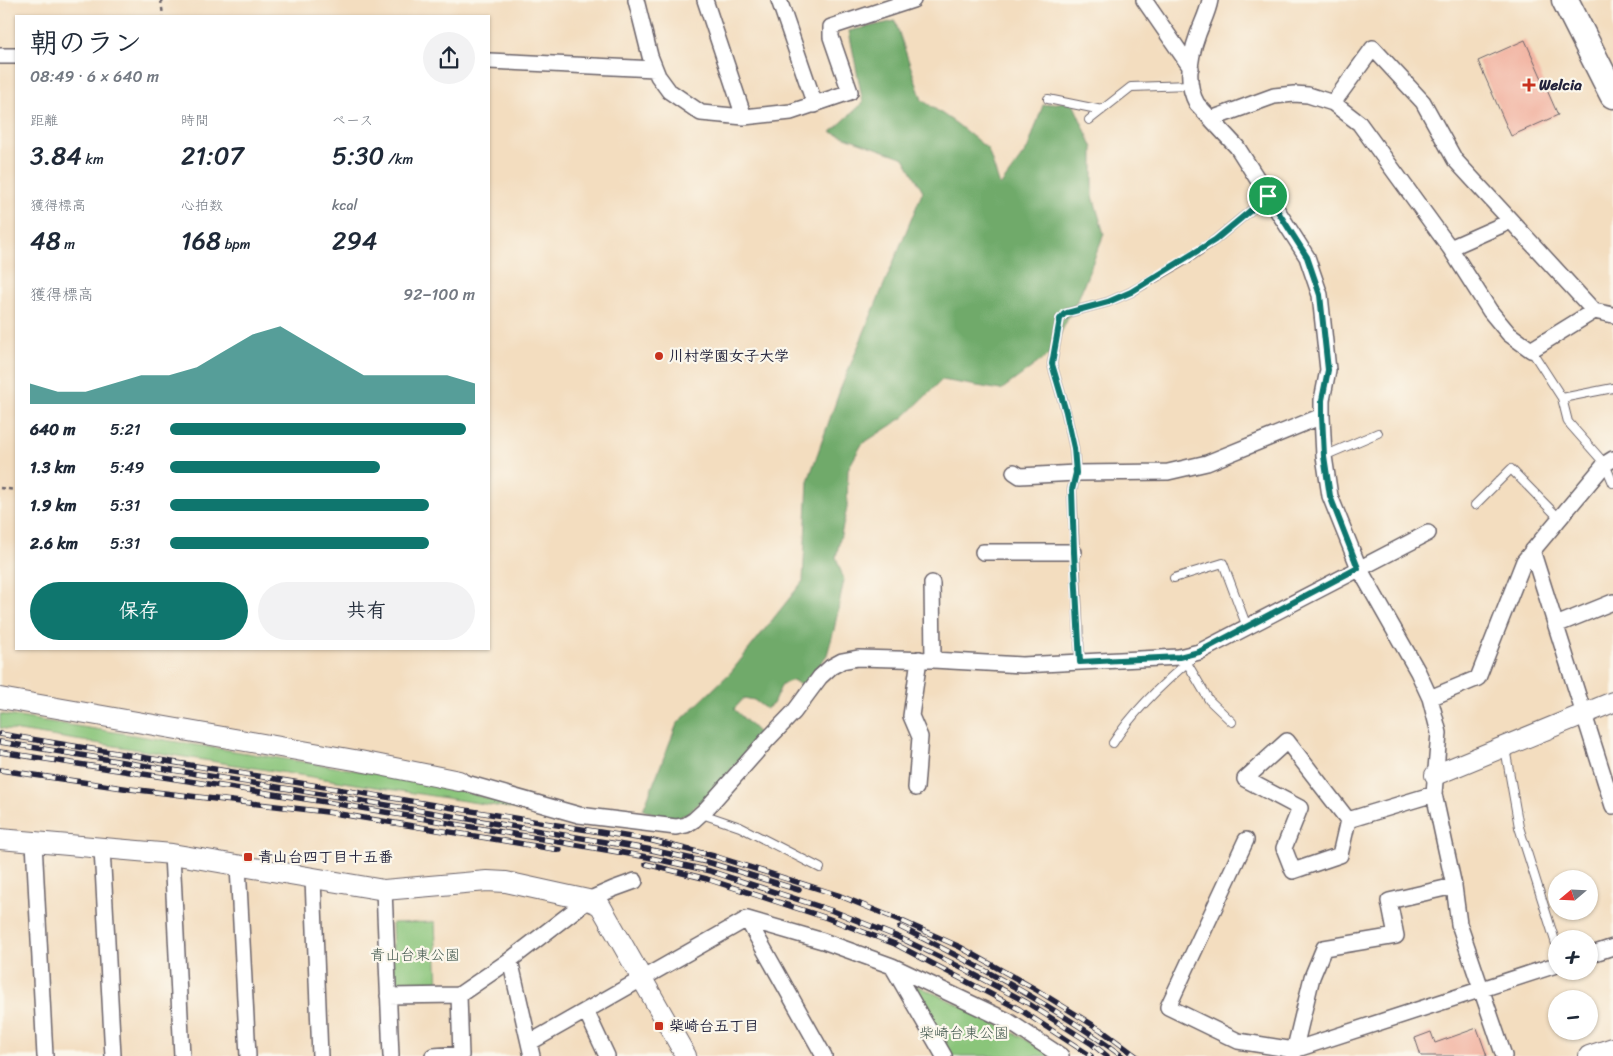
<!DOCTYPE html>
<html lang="ja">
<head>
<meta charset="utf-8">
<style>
  :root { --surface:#fff; --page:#f2f2f3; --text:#1f2937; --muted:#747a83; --accent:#0f766e }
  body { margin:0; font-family:Sriracha,"Klee One",sans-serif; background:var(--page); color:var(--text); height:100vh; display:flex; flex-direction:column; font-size:19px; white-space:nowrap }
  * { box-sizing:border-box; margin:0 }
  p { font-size:16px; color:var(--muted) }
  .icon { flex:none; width:28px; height:28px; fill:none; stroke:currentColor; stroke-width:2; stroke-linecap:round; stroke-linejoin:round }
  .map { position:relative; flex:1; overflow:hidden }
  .side { position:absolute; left:15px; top:15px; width:475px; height:635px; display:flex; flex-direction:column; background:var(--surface); border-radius:0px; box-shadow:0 1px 4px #0004 }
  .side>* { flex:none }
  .needle { width:32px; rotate:251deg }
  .tools { position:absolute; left:1548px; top:870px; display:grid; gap:10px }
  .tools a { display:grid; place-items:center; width:50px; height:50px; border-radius:50%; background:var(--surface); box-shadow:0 1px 4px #0004; font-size:25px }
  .pin { position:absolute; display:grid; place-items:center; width:42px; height:42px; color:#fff; margin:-21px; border:2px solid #fff; border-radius:50%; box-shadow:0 1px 5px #0007 }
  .round { display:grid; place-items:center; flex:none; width:52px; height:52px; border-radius:26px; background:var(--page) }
  .headline { display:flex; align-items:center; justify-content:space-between; height:85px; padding:0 15px }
  h1 { font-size:28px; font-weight:600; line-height:38px }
  .figures { display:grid; grid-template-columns:repeat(3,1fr); gap:8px; height:85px; padding:5px 15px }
  .figures div { display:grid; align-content:center }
  .figures b { font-size:25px; font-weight:600 }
  .figures small { font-size:14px; font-weight:400 }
  .figures p { font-size:14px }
  .chart { height:140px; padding:10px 15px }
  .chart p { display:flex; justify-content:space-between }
  .chart svg { width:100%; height:90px; margin-top:5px; fill:var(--accent); opacity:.7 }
  .action { display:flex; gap:10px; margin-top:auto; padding:10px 15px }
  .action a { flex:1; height:58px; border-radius:30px; background:var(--accent); color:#fff; font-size:20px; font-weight:600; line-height:58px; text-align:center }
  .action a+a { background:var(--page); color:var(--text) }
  ul { padding:0 15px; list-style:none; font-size:16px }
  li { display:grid; grid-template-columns:80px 60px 1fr; align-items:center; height:38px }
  li i { height:12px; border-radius:6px; background:var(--accent) }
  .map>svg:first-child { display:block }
  .green { fill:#8ac57a; stroke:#56745a }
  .forest { fill:#6faa6a; stroke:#486652 }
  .building { fill:#f2b3a1 }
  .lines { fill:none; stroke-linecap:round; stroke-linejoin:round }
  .lane-casing { stroke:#6b6369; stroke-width:10 }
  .street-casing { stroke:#6b6369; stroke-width:18 }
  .secondary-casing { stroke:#6b6369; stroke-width:22 }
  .highway-casing { stroke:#6b6369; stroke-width:29 }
  .path { stroke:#6b6369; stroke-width:2.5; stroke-dasharray:4 4; stroke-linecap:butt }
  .lane { stroke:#fff; stroke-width:8 }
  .street { stroke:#fff; stroke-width:15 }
  .secondary { stroke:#fff; stroke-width:20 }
  .highway { stroke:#fff; stroke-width:26 }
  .rail-casing { stroke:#22223b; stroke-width:5.5 }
  .rail { stroke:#fbf7ec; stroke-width:4; stroke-dasharray:11; stroke-linecap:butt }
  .route-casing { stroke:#fff; stroke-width:10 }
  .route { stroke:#0f766e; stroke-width:6 }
  .poi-dot { fill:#c8321e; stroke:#fbf7ec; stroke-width:2 }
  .labels { text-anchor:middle; stroke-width:4.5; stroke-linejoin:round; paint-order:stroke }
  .poi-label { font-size:15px; font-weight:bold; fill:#22223b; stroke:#fbf7ec; text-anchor:start }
  .park-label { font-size:15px; fill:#465b51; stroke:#fbf7ec }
</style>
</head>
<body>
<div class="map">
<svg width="1613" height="1056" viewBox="0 0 1613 1056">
  <rect width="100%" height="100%" fill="#fbf7ec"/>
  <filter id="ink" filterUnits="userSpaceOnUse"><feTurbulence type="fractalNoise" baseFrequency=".02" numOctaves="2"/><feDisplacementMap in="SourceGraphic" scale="10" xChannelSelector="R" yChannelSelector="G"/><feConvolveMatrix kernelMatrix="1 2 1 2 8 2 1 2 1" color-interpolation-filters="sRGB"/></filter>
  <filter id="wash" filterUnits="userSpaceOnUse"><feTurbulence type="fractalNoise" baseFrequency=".0096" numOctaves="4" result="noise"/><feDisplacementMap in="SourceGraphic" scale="20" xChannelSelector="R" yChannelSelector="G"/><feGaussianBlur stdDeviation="1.12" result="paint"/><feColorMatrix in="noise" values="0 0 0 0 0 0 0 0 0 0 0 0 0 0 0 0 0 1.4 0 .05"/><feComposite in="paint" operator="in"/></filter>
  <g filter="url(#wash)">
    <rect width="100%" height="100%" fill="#f3ddbf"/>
    <!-- green -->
    <path class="green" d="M0 714 424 781 541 813 0 728Z
      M435 922 438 988 399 990 394 986 392 923Z
      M914 984C962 1006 1009 1028 1053 1056H950L911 991Z"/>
    <!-- forest -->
    <path class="forest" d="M895 21 922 100 957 124 988 149 1000 186 1028 148 1043 105 1072 101 1093 148V196L1104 234 1079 297 1050 354 1001 390 942 380 904 417 862 444 848 469 847 508 836 557 844 580 834 630 827 655 803 687 793 680 782 684 773 704 766 709 754 700 744 698 734 709 760 734C743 754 700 813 676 818 669 820 651 812 643 810L677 724 731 672 803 581 808 481 840 390 923 191 904 158 831 132 863 103 849 31Z"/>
    <g id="blocks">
      <!-- building -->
      <path class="building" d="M1525 40 1558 115 1511 136 1478 61Z
        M1477 1028 1487 1056H1421L1415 1038 1431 1032 1435 1043Z"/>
    </g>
  </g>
  <g filter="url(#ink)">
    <use href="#blocks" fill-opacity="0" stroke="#6b6369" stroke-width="1"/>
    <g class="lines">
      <!-- lane casing -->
      <g class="lane-casing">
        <path id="lane" d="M1048 99 1102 110
          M1089 120 1131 87 1190 85
          M1531 350 1562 398 1568 422 1605 464 1613 483
          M1562 398 1613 388
          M1324 456 1378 433
          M1475 505 1511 469 1559 518
          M1174 578 1223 563 1247 627
          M1080 662 1072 490 1076 473 1074 448 1066 412 1052 364 1060 319 1067 313 1108 302 1131 292 1186 260 1215 240 1268 196
          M1187 663 1209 700 1232 722
          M1113 743C1134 710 1164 682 1194 657
          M1505 748 1519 827 1556 944
          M702 814 740 827 820 868"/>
      </g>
      <!-- street casing -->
      <g class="street-casing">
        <path id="street" d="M636 0 650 56 658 76 669 91 701 113 744 117 791 112 850 92 831 37V27L913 0
          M705 0 744 117
          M779 0 815 105
          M1144 0 1191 68
          M1210 0C1208 12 1202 23 1198 34 1190 56 1185 83 1197 104L1237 147 1307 257 1320 295 1328 370 1322 400V416L1324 456 1330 496 1359 568 1418 672 1430 698 1439 733 1434 794 1454 886 1459 924 1504 1056
          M0 56H16
          M489 61 655 69
          M1333 103 1373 48 1423 102 1455 160 1594 311
          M1211 119 1274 96 1294 94 1308 95 1333 103 1359 123 1450 248 1490 311 1509 334 1531 350 1594 311 1613 315
          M1450 248 1511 221
          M1014 472 1020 476 1076 473 1168 472 1207 463 1322 416
          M1532 550 1613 806
          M983 552H1074
          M932 583 933 660
          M1556 625 1613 602
          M1430 698 1478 678 1524 561 1605 464 1613 459
          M459 781 579 815 676 827 686 825 694 820 707 808 767 740 794 712 820 677 831 667 842 661 858 658 933 660 1022 665 1179 657 1199 652 1428 533
          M916 788 920 737 911 716 919 659
          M1348 820 1340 855 1293 871 1284 848 1300 808 1245 779 1287 741 1348 820 1434 794
          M1246 840 1168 1007 1238 1041 1294 1050 1556 965
          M34 842 45 1056
          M102 848 113 1056
          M172 854 182 1056
          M238 866 248 1056
          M313 879 320 1056
          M384 890 391 1056
          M747 919 824 1056
          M1589 955 1613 947
          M510 960 532 1056
          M892 966 944 1056
          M388 996 459 995
          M586 1011 607 1056
          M529 1043 747 919 823 941 892 966 1008 1021 1061 1056
          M433 1056 461 1054
          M461 1056 459 995 510 960 588 900 613 889 635 881
          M1293 1056 1312 977 1324 948 1396 936 1389 901 1454 886"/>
      </g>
      <!-- secondary casing -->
      <g class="secondary-casing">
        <path id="secondary" d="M0 698 360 761 459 781
          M1435 775 1613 702
          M0 839 172 854 384 890 487 881 506 882 588 900 600 905 686 1056
          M1589 1056 1613 1048"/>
      </g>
      <!-- highway casing -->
      <g class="highway-casing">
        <path id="highway" d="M1565 0 1613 95"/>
      </g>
      <!-- path -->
      <path class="path" d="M161 0 163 16
        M0 488 16 490"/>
      <!-- lane -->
      <use href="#lane" class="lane"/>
      <!-- street -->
      <use href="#street" class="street"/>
      <!-- secondary -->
      <use href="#secondary" class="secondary"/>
      <!-- highway -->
      <use href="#highway" class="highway"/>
      <!-- rail casing -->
      <g class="rail-casing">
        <path id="rail" d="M0 734 649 840 714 856 838 895 904 922 960 947 1035 989 1101 1030 1136 1056
          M0 742 333 796 647 849 711 863 799 890
          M0 752 332 803 647 857 710 871 833 911 898 937 952 963 1026 1002 1092 1044 1107 1056
          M0 770 130 789 327 812 560 850
          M646 864 707 879 827 918 895 944 1019 1009 1091 1056
          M900 927C977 965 1053 1005 1122 1056"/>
      </g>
      <!-- rail -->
      <use href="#rail" class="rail"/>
    </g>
  </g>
  <g class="lines" filter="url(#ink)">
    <!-- route casing -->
    <g class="route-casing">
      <path id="route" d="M1268 196 1307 257 1320 295 1328 370 1322 400V416L1324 456 1330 496 1358 568 1199 652 1179 657 1080 662 1074 552 1072 490 1076 473 1074 448 1066 412 1052 364 1060 319 1064 314 1067 313 1108 302 1131 292 1215 240Z"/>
    </g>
    <!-- route -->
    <use href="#route" class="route"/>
  </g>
  <!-- markers -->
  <g class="poi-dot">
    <path d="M1526.5 77.5h5v5h5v5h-5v5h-5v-5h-5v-5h5z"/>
    <circle cx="659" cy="356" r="5"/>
    <rect x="243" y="852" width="10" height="10" rx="2.5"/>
    <rect x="654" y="1021" width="10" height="10" rx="2.5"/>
  </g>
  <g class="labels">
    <!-- poi labels -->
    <g class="poi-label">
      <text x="1539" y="90">Welcia</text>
      <text x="669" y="361">川村学園女子大学</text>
      <text x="258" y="862">青山台四丁目十五番</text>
      <text x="669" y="1031">柴崎台五丁目</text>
    </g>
    <!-- park labels -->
    <g class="park-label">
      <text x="415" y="960">青山台東公園</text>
      <text x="964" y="1038">柴崎台東公園</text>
    </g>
  </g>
</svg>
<div class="tools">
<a><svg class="needle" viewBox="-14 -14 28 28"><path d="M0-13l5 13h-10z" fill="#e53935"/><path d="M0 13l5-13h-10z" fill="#747a83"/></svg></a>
<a>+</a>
<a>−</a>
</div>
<div class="pin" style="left:1268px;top:196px;background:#1e9e55"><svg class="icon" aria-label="arrive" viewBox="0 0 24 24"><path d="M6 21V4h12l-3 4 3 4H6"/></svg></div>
<section class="side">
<div class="headline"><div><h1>朝のラン</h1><p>08:49 · 6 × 640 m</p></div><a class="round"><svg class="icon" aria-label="share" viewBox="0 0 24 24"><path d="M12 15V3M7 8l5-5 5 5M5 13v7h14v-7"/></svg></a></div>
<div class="figures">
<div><p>距離</p><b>3.84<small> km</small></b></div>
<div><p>時間</p><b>21:07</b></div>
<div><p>ペース</p><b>5:30<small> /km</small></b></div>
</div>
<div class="figures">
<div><p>獲得標高</p><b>48<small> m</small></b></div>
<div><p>心拍数</p><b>168<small> bpm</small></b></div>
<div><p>kcal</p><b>294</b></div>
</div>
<div class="chart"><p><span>獲得標高</span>92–100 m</p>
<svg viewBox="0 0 160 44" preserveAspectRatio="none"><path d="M0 44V34L10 38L20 38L30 34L40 30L50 30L60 26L70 18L80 10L90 6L100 14L110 22L120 30L130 30L140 30L150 30L160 34V44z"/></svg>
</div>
<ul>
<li><b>640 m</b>5:21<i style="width:97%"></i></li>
<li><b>1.3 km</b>5:49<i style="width:69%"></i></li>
<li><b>1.9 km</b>5:31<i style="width:85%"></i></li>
<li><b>2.6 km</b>5:31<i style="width:85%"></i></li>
</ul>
<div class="action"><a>保存</a><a>共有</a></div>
</section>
</div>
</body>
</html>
